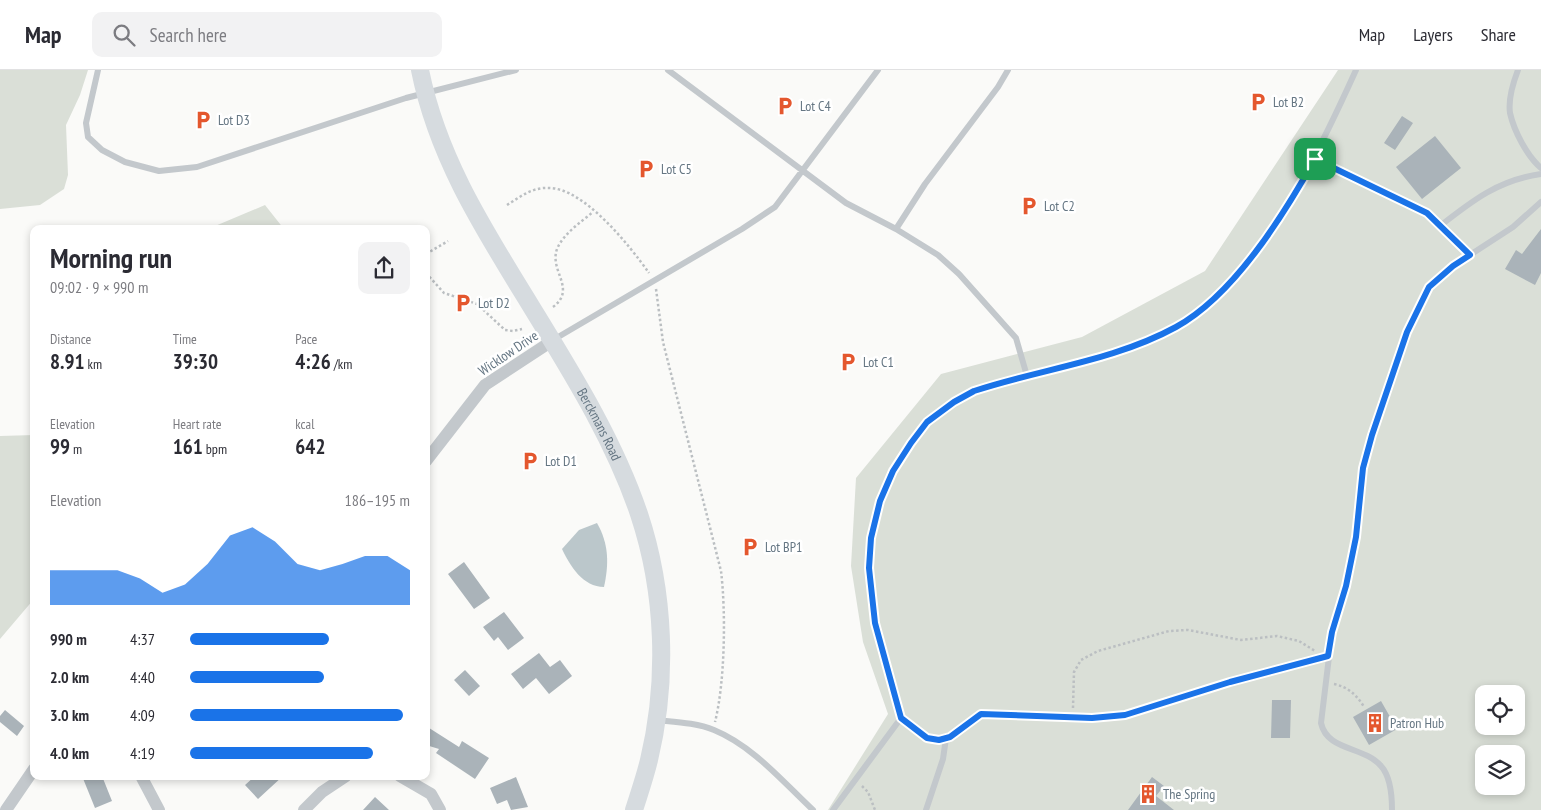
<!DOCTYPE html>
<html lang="en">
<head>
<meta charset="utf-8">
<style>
  :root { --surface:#fff; --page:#f2f2f3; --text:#2b2b33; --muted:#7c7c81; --line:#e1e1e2; --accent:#1a73e8 }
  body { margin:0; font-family:"PT Sans Narrow",sans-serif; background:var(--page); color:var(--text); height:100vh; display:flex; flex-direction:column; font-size:19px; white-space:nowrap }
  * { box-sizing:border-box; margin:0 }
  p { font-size:16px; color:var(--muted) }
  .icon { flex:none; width:28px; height:28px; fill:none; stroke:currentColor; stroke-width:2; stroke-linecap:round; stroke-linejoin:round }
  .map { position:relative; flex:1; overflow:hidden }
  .sheet { position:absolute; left:30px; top:155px; width:400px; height:555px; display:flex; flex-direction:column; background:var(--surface); border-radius:10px; box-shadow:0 2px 8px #0003 }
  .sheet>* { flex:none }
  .tools { position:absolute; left:1475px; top:615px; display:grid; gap:10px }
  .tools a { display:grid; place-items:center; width:50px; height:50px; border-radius:10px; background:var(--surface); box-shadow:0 2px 8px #0003; font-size:25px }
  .pin { position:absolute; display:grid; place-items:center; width:42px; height:42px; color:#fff; margin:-21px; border-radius:10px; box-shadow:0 2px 8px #0006 }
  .round { display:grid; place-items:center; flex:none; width:52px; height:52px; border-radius:10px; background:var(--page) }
  .summary { display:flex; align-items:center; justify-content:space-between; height:85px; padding:0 20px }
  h1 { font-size:28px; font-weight:700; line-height:38px }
  .metrics { display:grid; grid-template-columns:repeat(3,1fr); gap:8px; height:85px; padding:5px 20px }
  .metrics div { display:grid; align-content:center }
  .metrics b { font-size:21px; font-weight:700 }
  .metrics small { font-size:14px; font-weight:400 }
  .metrics p { font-size:14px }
  .chart { height:140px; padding:10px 20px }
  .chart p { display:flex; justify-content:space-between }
  .chart svg { width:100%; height:90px; margin-top:5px; fill:var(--accent); opacity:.7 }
  ul { padding:0 20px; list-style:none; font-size:16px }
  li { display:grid; grid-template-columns:80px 60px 1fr; align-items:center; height:38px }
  li i { height:12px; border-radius:6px; background:var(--accent) }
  header { display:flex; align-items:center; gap:30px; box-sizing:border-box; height:70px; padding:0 25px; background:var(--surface); border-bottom:1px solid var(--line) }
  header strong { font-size:24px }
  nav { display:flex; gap:28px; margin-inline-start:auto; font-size:18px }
  .search { width:350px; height:45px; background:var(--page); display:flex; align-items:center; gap:12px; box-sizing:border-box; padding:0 18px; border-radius:10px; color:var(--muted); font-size:19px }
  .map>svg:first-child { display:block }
  .green { fill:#dadfd7; fill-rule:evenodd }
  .water { fill:#bbc7cb }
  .building { fill:#aab3b9 }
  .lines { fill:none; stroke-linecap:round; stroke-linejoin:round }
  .path { stroke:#bbbfc2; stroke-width:2.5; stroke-dasharray:2.5 2.5; stroke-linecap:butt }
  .service { stroke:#c3c8cc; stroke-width:6 }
  .minor { stroke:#c3c8cc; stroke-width:12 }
  .secondary { stroke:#d6dbdf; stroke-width:18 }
  .route-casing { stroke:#fff; stroke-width:10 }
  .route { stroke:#1a73e8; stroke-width:6 }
  .labels { text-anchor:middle; stroke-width:5; stroke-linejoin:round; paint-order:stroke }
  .poi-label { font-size:14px; fill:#657683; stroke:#fff; text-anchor:start }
  .street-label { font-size:14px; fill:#657683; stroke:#fff }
</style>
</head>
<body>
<header>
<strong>Map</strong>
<div class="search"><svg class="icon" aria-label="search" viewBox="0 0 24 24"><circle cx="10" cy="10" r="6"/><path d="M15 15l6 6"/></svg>Search here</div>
<nav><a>Map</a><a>Layers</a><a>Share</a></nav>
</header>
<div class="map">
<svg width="1541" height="740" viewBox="0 0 1541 740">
  <rect width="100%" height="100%" fill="#fafaf8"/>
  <!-- green -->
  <path class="green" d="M0 0H88L80 25 66 55 68 105 64 119 40 135 0 139Z
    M1338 0H1541V740H828L888 644 863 572 851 496 856 408 941 304 1082 267 1205 201ZM1484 624H1516V656H1484ZM1484 684H1516V716H1484Z
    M265 135 284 159H208Z
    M34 365V529L0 569V366Z"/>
  <!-- water -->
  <path class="water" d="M597 453C609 474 609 494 604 517 583 517 570 496 562 479L579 460Z"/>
  <!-- building -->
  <path class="building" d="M1402 46 1413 53 1395 80 1384 73Z
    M1435 66 1461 98 1422 129 1396 97Z
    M1541 159V203L1535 215 1505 199 1516 180 1522 184Z
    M464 492 490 528 474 539 448 504Z
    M504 542 524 568 508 580 498 567 494 571 483 557Z
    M539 583 550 597 560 590 572 606 549 624 536 608 523 619 511 604Z
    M465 600 480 616 469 626 454 610Z
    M1272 630H1291L1290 668H1271Z
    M1381 631 1397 659 1369 675 1353 647Z
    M5 640 24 656 17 666 0 652V646Z
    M426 656 459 677 462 671 489 688 475 709 436 683 439 679 426 675Z
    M82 706H102L112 731 95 738Z
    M255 706H283L258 729 245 715Z
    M516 707 528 737 511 740 507 730 497 734 490 718Z
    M1152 707 1164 716 1156 726 1174 740H1128Z
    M375 727 389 740H363Z"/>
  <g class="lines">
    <!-- path -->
    <path class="path" d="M507 135C520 127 532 117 549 118 584 118 630 176 649 203
      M426 184 448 171
      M426 203 444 223 477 234 505 260 513 261 522 259
      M656 219 663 272 721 501C726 542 725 612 715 652
      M553 237C577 219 549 201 557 179 563 164 581 152 593 142
      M1334 614C1348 617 1357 625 1364 637
      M1073 638 1074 602 1081 590 1098 581 1169 561 1188 560 1241 570 1277 566 1299 571 1315 581
      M862 716 868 722 875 740"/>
    <!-- service -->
    <path class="service" d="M98 0 86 53 88 67 102 80 125 92 159 101 197 97 406 28 516 0
      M668 0 846 133 896 159 938 185 959 204 1016 268 1027 306
      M1518 0C1513 13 1508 29 1510 43 1514 61 1527 86 1541 98
      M1315 89 1427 143 1470 185
      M1440 156C1473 130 1499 110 1541 104
      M896 159 925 114 998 17 1008 0
      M553 270 742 159 775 137 878 0
      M901 648 927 667 939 670 950 667 981 644 1092 648 1125 645 1229 612 1328 586
      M657 650C676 652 697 653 714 660 753 676 783 712 813 740
      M833 740 901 648C892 617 881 585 875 552 862 481 876 407 926 353 939 340 958 330 974 321 1040 299 1113 291 1176 257 1201 244 1219 224 1238 202 1290 141 1323 73 1356 0
      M926 740 943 689 946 668
      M1392 740C1392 726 1391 707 1381 696 1364 676 1327 681 1321 653L1332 562 1346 516 1356 467 1363 398 1372 365 1407 263 1429 217 1453 196 1513 157 1541 132"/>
    <!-- minor -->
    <path class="minor" d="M426 391 485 315 552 271
      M141 706 159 740
      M400 706 431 724 440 740
      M6 740 34 699
      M304 740 322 722 346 706"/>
    <!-- secondary -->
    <path class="secondary" id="s1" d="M420 0C437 85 481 155 526 228 568 297 613 367 639 444 665 522 668 611 649 690 645 707 639 724 634 740"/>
  </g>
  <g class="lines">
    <!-- route casing -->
    <g class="route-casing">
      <path id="route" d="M1315 89 1427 143 1470 185 1453 196 1429 217 1407 262 1372 365 1363 398 1356 467 1346 516 1332 562 1328 586 1230 612 1125 645 1092 648 981 644 950 667 939 670 927 668 901 648 875 553 869 498 871 468 880 431 893 401 911 373 927 352 954 332 974 321C1040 299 1114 291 1176 257 1234 225 1283 146 1315 89Z"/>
    </g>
    <!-- route -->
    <use href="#route" class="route"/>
  </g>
  <!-- icons -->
  <defs>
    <g id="parking-bare" transform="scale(1.5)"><path d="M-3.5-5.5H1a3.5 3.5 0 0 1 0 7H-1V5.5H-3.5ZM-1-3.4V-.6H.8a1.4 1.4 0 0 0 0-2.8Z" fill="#e4572e" stroke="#fff" stroke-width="2.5" paint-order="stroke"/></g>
    <g id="building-bare" transform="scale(1.5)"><path d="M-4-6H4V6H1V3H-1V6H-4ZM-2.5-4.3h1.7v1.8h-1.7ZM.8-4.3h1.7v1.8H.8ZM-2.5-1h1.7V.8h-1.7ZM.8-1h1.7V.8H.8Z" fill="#e4572e" stroke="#fff" stroke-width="2.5" paint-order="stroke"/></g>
  </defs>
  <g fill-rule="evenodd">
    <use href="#parking-bare" x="1258" y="32"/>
    <use href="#parking-bare" x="785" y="36"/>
    <use href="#parking-bare" x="203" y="50"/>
    <use href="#parking-bare" x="646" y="99"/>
    <use href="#parking-bare" x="1029" y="136"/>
    <use href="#parking-bare" x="463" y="233"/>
    <use href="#parking-bare" x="848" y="292"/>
    <use href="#parking-bare" x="530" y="391"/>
    <use href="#parking-bare" x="750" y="477"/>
    <use href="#building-bare" x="1375" y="653"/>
    <use href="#building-bare" x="1148" y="724"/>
  </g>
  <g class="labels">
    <!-- poi labels -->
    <g class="poi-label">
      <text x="1273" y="37">Lot B2</text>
      <text x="800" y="41">Lot C4</text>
      <text x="218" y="55">Lot D3</text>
      <text x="661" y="104">Lot C5</text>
      <text x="1044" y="141">Lot C2</text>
      <text x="478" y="238">Lot D2</text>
      <text x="863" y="297">Lot C1</text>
      <text x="545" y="396">Lot D1</text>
      <text x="765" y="482">Lot BP1</text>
      <text x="1390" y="658">Patron Hub</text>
      <text x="1163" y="729">The Spring</text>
    </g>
    <!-- street labels -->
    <g class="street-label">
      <text transform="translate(508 283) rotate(-34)" y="5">Wicklow Drive</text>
      <text dy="5" stroke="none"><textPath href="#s1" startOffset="399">Berckmans Road</textPath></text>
    </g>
  </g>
</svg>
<div class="tools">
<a><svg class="icon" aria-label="locate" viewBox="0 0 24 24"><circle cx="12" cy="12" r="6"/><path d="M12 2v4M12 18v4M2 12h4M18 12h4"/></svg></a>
<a><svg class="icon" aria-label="layers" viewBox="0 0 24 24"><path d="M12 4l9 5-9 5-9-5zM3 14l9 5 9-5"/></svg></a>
</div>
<div class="pin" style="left:1315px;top:89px;background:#1e9e55"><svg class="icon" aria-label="arrive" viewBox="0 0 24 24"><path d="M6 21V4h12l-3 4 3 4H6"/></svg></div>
<section class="sheet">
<div class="summary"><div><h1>Morning run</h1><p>09:02 · 9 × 990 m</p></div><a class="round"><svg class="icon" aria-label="share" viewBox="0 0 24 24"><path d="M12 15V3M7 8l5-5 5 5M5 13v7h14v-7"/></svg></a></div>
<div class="metrics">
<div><p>Distance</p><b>8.91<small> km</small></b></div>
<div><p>Time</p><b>39:30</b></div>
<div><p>Pace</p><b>4:26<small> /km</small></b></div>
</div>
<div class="metrics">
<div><p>Elevation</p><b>99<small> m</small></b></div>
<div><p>Heart rate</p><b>161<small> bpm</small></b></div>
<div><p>kcal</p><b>642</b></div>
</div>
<div class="chart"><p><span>Elevation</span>186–195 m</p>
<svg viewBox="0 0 160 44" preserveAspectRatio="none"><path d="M0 44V27L10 27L20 27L30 27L40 31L50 38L60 34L70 24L80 10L90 6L100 13L110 24L120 27L130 24L140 20L150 20L160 27V44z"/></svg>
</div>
<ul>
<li><b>990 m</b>4:37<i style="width:63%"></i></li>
<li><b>2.0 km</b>4:40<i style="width:61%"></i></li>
<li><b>3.0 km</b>4:09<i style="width:97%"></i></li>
<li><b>4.0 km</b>4:19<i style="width:83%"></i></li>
</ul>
</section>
</div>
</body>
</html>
